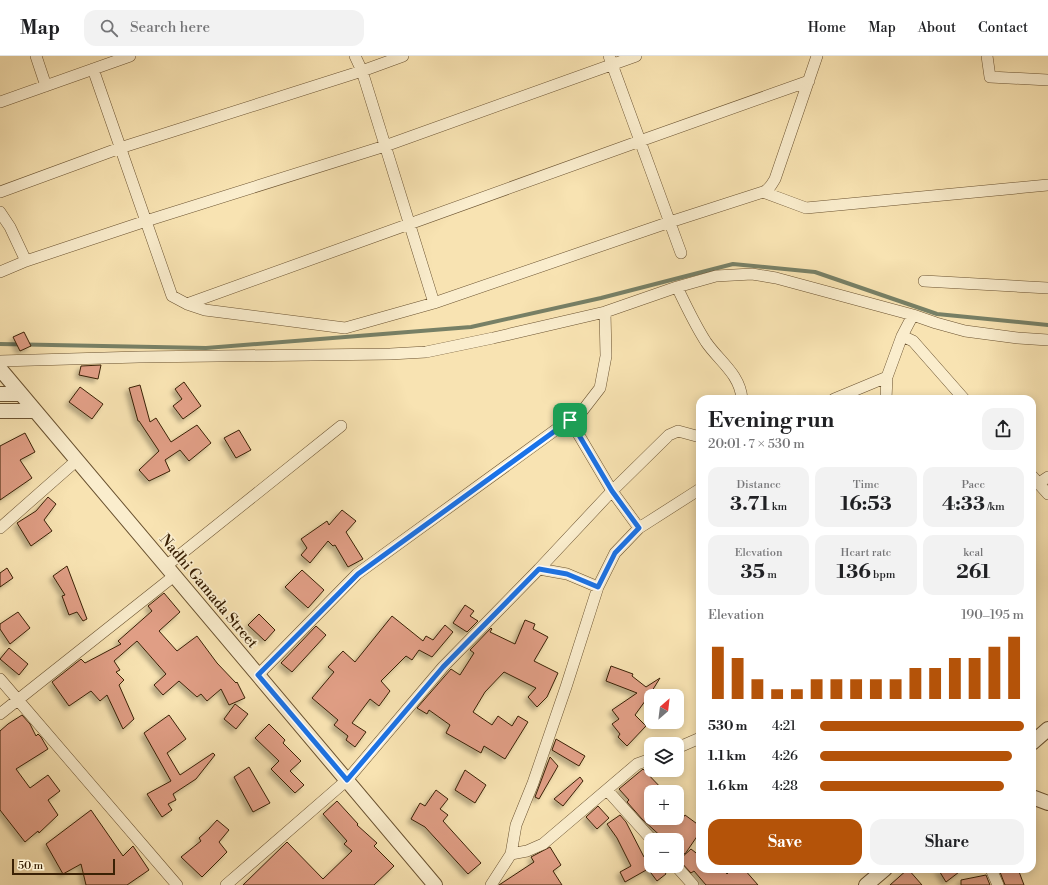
<!DOCTYPE html>
<html lang="en">
<head>
<meta charset="utf-8">
<style>
  :root { --surface:#fff; --page:#f2f2f2; --text:#202124; --muted:#757577; --line:#e0e0e0; --accent:#b45309 }
  body { margin:0; font-family:"Libre Bodoni",serif; background:var(--page); color:var(--text); height:100vh; display:flex; flex-direction:column; font-size:15px; white-space:nowrap }
  * { box-sizing:border-box; margin:0 }
  p { font-size:13px; color:var(--muted) }
  .icon { flex:none; width:22px; height:22px; fill:none; stroke:currentColor; stroke-width:2; stroke-linecap:round; stroke-linejoin:round }
  .map { position:relative; flex:1; overflow:hidden }
  .panel { position:absolute; left:696px; top:339px; width:340px; height:478px; display:flex; flex-direction:column; background:var(--surface); border-radius:12px; box-shadow:0 2px 10px #0003 }
  .panel>* { flex:none }
  .needle { width:26px; rotate:28deg }
  .controls { position:absolute; left:644px; top:633px; display:grid; gap:8px }
  .controls a { display:grid; place-items:center; width:40px; height:40px; border-radius:8px; background:var(--surface); box-shadow:0 2px 10px #0003; font-size:20px }
  .scale { position:absolute; left:12px; bottom:10px; width:103px; box-sizing:border-box; padding-left:4px; border:2px solid #3a2105; border-top:0; font-size:11px; line-height:14px; white-space:nowrap; color:#3a2105; -webkit-text-stroke:3px #faedcd; paint-order:stroke }
  .pin { position:absolute; display:grid; place-items:center; width:34px; height:34px; color:#fff; margin:-17px; border-radius:8px; box-shadow:0 2px 6px #0006 }
  .round { display:grid; place-items:center; flex:none; width:42px; height:42px; border-radius:12px; background:var(--page) }
  .headline { display:flex; align-items:center; justify-content:space-between; height:68px; padding:0 12px }
  h1 { font-size:22px; font-weight:700; line-height:30px }
  .figures { display:grid; grid-template-columns:repeat(3,1fr); gap:6px; height:68px; padding:4px 12px }
  .figures div { display:grid; align-content:center; border-radius:10px; background:var(--page); text-align:center }
  .figures b { font-size:20px; font-weight:700 }
  .figures small { font-size:11px; font-weight:400 }
  .figures p { font-size:11px }
  .chart { height:112px; padding:8px 12px }
  .chart p { display:flex; justify-content:space-between }
  .chart svg { width:100%; height:72px; margin-top:4px; stroke:var(--accent); stroke-width:6 }
  .action { display:flex; gap:8px; margin-top:auto; padding:8px 12px }
  .action a { flex:1; height:46px; border-radius:12px; background:var(--accent); color:#fff; font-size:16px; font-weight:700; line-height:46px; text-align:center }
  .action a+a { background:var(--page); color:var(--text) }
  ul { padding:0 12px; list-style:none; font-size:13px }
  li { display:grid; grid-template-columns:64px 48px 1fr; align-items:center; height:30px }
  li i { height:10px; border-radius:5px; background:var(--accent) }
  header { display:flex; align-items:center; gap:24px; box-sizing:border-box; height:56px; padding:0 20px; background:var(--surface); border-bottom:1px solid var(--line) }
  header strong { font-size:19px }
  nav { display:flex; gap:22px; margin-inline-start:auto; font-size:14px }
  .search { width:280px; height:36px; background:var(--page); display:flex; align-items:center; gap:10px; box-sizing:border-box; padding:0 14px; border-radius:12px; color:var(--muted); font-size:15px }
  .map>svg:first-child { display:block }
  .lines { fill:none; stroke-linecap:round; stroke-linejoin:round }
  .stream { stroke:#778066; stroke-width:4 }
  .building { fill:#e09e85; stroke:#3a2105; filter:url(#shadow) }
  .minor-casing { stroke:#6a5230; stroke-width:12 }
  .tertiary-casing { stroke:#6a5230; stroke-width:16 }
  .minor { stroke:#faedcd; stroke-width:11 }
  .tertiary { stroke:#faedcd; stroke-width:14 }
  .route-casing { stroke:#fff; stroke-width:8 }
  .route { stroke:#1a73e8; stroke-width:5 }
  .labels { text-anchor:middle; stroke-width:3.5; stroke-linejoin:round; paint-order:stroke }
  .street-label { font-size:15px; fill:#3a2105; stroke:#faedcd }
</style>
</head>
<body>
<header>
<strong>Map</strong>
<div class="search"><svg class="icon" aria-label="search" viewBox="0 0 24 24"><circle cx="10" cy="10" r="6"/><path d="M15 15l6 6"/></svg>Search here</div>
<nav><a>Home</a><a>Map</a><a>About</a><a>Contact</a></nav>
</header>
<div class="map">
<svg width="1048" height="829" viewBox="0 0 1048 829">
  <defs>
    <filter id="shadow"><feDropShadow dx="-3.5" dy="3.5" stdDeviation="2" flood-color="#0004"/></filter>
  </defs>
  <rect width="100%" height="100%" fill="#f8e3b2"/>
  <filter id="stains"><feTurbulence type="fractalNoise" baseFrequency=".005" numOctaves="4"/><feColorMatrix values="0 0 0 0 .2 0 0 0 0 .09 0 0 0 0 .02 0 0 0 .5 -.17"/></filter>
  <radialGradient id="worn" r=".72"><stop offset=".6" stop-color="#630" stop-opacity="0"/><stop offset="1" stop-color="#630" stop-opacity=".3"/></radialGradient>
  <g class="lines">
    <!-- stream -->
    <path class="stream" d="M0 288 206 292 471 271 601 242 733 208 815 216 937 258 1048 269"/>
  </g>
  <!-- building -->
  <path class="building" d="M24 276 31 290 20 295 13 281Z
    M101 309 98 323 79 319 81 310Z
    M184 326 201 350 183 363 173 350 182 343 175 333Z
    M140 329 150 366 156 362 171 386 197 369 211 387 189 405 180 394 165 404 170 415 149 425 139 414 159 395 139 365H138L129 332Z
    M80 331 103 348 92 363 69 346Z
    M239 374 251 394 236 402 224 382Z
    M25 377 35 396 20 404 32 422 0 444V390Z
    M48 441 56 448 44 464 52 475 31 490 17 467 36 455Z
    M342 454 356 465 346 476 363 503 348 511 335 489 333 490 328 485 310 507 301 499 307 492 301 483 327 465 329 469Z
    M67 510 87 563 83 565 77 556 69 559 62 540 65 539 53 520Z
    M7 512 13 522 0 531V517Z
    M302 514 324 534 308 552 285 531Z
    M164 537 180 556 159 575 177 595 197 580 217 607 236 627 237 626 245 642 229 649 221 633 207 645 201 638 197 641 179 625 163 639 154 629 166 618 137 585 114 605 120 614 116 616 124 624 119 629 134 663 123 673 107 639 100 645 91 635 69 650 52 626 81 603 85 607 121 588 118 585 152 555 148 550Z
    M465 549 474 555 470 560 478 565 467 576 453 567Z
    M18 556 30 572 10 588 0 573V568Z
    M259 558 275 574 265 585 248 569Z
    M392 560 423 585 426 580 433 584 445 569 453 576 432 601 419 594 412 604 406 600 381 625 390 635 379 650 370 643 352 667 366 676 355 691 346 684 348 680 334 669 338 664 312 642 334 616 328 611 343 595 355 606Z
    M525 564 535 568 533 573 548 581 534 605 558 617 547 641 537 651 528 641 536 632 504 616 485 636 473 656 492 669 498 660 512 670 518 660 528 666 505 703 484 690 481 697 446 677 450 669 429 654 427 658 417 652 451 613 460 619 474 597 470 594 491 572 492 573 490 576 515 588Z
    M316 570 326 579 292 616 281 607Z
    M9 592 28 608 19 619 0 603Z
    M611 610 633 618 632 620 646 631 660 622 652 635 659 640H651V642L648 641 635 659 646 670 627 690 618 681 620 678 612 668 619 663 612 654 637 637 606 625Z
    M235 648 248 658 236 673 224 663Z
    M22 659 30 668 36 680 38 678 41 681 48 693 16 713 30 732 48 719 60 735 48 744 58 759 39 777 38 775 25 786 0 754V675L8 668Z
    M169 659 186 683 167 697 180 719 213 697 215 699 196 723 173 738 176 744 168 748 172 754 162 761 147 738 171 725 144 677Z
    M269 668 285 684 283 687 301 705 290 715 304 729 295 737 271 713 279 705 255 682Z
    M556 683 585 700 579 710 552 694Z
    M550 701 558 710 539 743 535 741Z
    M249 711 270 747 253 756 234 721Z
    M643 713 665 736H651V762L682 763 685 759 700 770V776L685 798 677 793V784H665L642 763 627 746 629 744 619 733Z
    M465 714 486 729 475 747 455 734Z
    M580 721 583 725 563 750 554 743Z
    M436 734 448 743 440 753 448 759 443 765 481 807 468 818 425 771 411 763 420 747 425 750Z
    M337 745 358 768 357 769 377 787 374 790 394 810 374 829H243L287 786 323 823 352 795 344 788 347 785 323 758Z
    M598 750 609 762 597 773 586 761Z
    M91 754 123 800 133 790 149 814 127 829H86L81 808 63 818 46 788Z
    M620 759 626 766 644 801 651 796V810H661L666 818 657 825 648 813 625 826 620 816 631 810 617 782 607 768Z
    M217 764 229 774 219 786 227 796 202 821 181 801 201 785 199 782 208 774Z
    M550 791 561 809 553 815 562 829H499L534 806 531 801Z
    M691 793 700 800V813H723L727 818 732 813H744L758 829H706L694 815 691 817 679 804Z
    M908 813 922 829H890Z
    M938 813H963L946 826Z
    M1018 813 1024 829H1005L1000 816Z
    M986 819 990 829H961V824Z"/>
  <g class="lines">
    <!-- minor casing -->
    <g class="minor-casing">
      <path id="minor" d="M36 0 46 30
        M355 0 362 15 434 247
        M609 0 681 197
        M987 0 990 21 1048 24
        M93 13 172 240 187 248 205 254 345 272 434 247 670 166 763 136 806 152 1048 129
        M0 46 130 0
        M0 136 120 92 362 15 403 0
        M763 136C769 134 772 128 775 123L817 0
        M0 156 10 171 26 205
        M0 216 26 205 146 165 385 90 636 0
        M924 225 1048 232
        M677 231C686 250 695 269 706 286 719 305 740 318 742 343
        M187 248 640 85 809 25
        M902 280 913 285 964 343
        M0 305 139 301 390 298 426 296 493 282 605 256 677 231 716 220 752 218 776 222 913 259 936 267 965 275 1018 282 1048 284
        M834 343 887 321
        M886 343 887 321 902 280 913 259
        M570 364 612 435 639 472
        M1032 420 1048 438
        M1039 427 1048 421
        M0 472 76 405
        M166 510 341 370
        M539 513 567 518 598 531
        M258 619 357 518 583 354 600 332 606 300 605 256
        M0 623 177 829
        M0 658 174 520
        M677 692 700 682
        M607 734 652 784
        M511 798 527 795 543 788 637 708 651 703
        M676 810 693 829
        M991 813 998 829
        M226 829 347 724 443 611 539 513 612 435 669 379 678 375 700 381
        M491 829 511 798 516 769 533 727 566 631 598 531 615 497 639 472 700 433"/>
    </g>
    <!-- tertiary casing -->
    <g class="tertiary-casing">
      <path id="tertiary" d="M0 313 435 829
        M0 338H21
        M0 355H35
        M1032 687 1048 673
        M1032 741 1048 747
        M866 829 885 813"/>
    </g>
    <!-- minor -->
    <use href="#minor" class="minor"/>
    <!-- tertiary -->
    <use href="#tertiary" class="tertiary"/>
  </g>
  <g class="lines">
    <!-- route casing -->
    <g class="route-casing">
      <path id="route" d="M570 364 612 435 639 472 615 497 598 531 567 518 539 513 443 611 347 724 258 619 358 518Z"/>
    </g>
    <!-- route -->
    <use href="#route" class="route"/>
  </g>
  <g class="labels">
    <!-- street labels -->
    <g class="street-label">
      <text transform="translate(209 535) rotate(50)" y="5">Nadhi Gamada Street</text>
    </g>
  </g>
  <rect width="100%" height="100%" filter="url(#stains)"/>
  <rect width="100%" height="100%" fill="url(#worn)"/>
</svg>
<div class="controls">
<a><svg class="needle" viewBox="-14 -14 28 28"><path d="M0-13l5 13h-10z" fill="#e53935"/><path d="M0 13l5-13h-10z" fill="#757577"/></svg></a>
<a><svg class="icon" aria-label="layers" viewBox="0 0 24 24"><path d="M12 4l9 5-9 5-9-5zM3 14l9 5 9-5"/></svg></a>
<a>+</a>
<a>−</a>
</div>
<div class="scale">50 m</div>
<div class="pin" style="left:570px;top:364px;background:#1e9e55"><svg class="icon" aria-label="arrive" viewBox="0 0 24 24"><path d="M6 21V4h12l-3 4 3 4H6"/></svg></div>
<section class="panel">
<div class="headline"><div><h1>Evening run</h1><p>20:01 · 7 × 530 m</p></div><a class="round"><svg class="icon" aria-label="share" viewBox="0 0 24 24"><path d="M12 15V3M7 8l5-5 5 5M5 13v7h14v-7"/></svg></a></div>
<div class="figures">
<div><p>Distance</p><b>3.71<small> km</small></b></div>
<div><p>Time</p><b>16:53</b></div>
<div><p>Pace</p><b>4:33<small> /km</small></b></div>
</div>
<div class="figures">
<div><p>Elevation</p><b>35<small> m</small></b></div>
<div><p>Heart rate</p><b>136<small> bpm</small></b></div>
<div><p>kcal</p><b>261</b></div>
</div>
<div class="chart"><p><span>Elevation</span>190–195 m</p>
<svg viewBox="0 0 160 44" preserveAspectRatio="none"><path d="M5 44V12M15 44V19M25 44V32M35 44V38M45 44V38M55 44V32M65 44V32M75 44V32M85 44V32M95 44V32M105 44V25M115 44V25M125 44V19M135 44V19M145 44V12M155 44V6"/></svg>
</div>
<ul>
<li><b>530 m</b>4:21<i style="width:100%"></i></li>
<li><b>1.1 km</b>4:26<i style="width:94%"></i></li>
<li><b>1.6 km</b>4:28<i style="width:90%"></i></li>
</ul>
<div class="action"><a>Save</a><a>Share</a></div>
</section>
</div>
</body>
</html>
